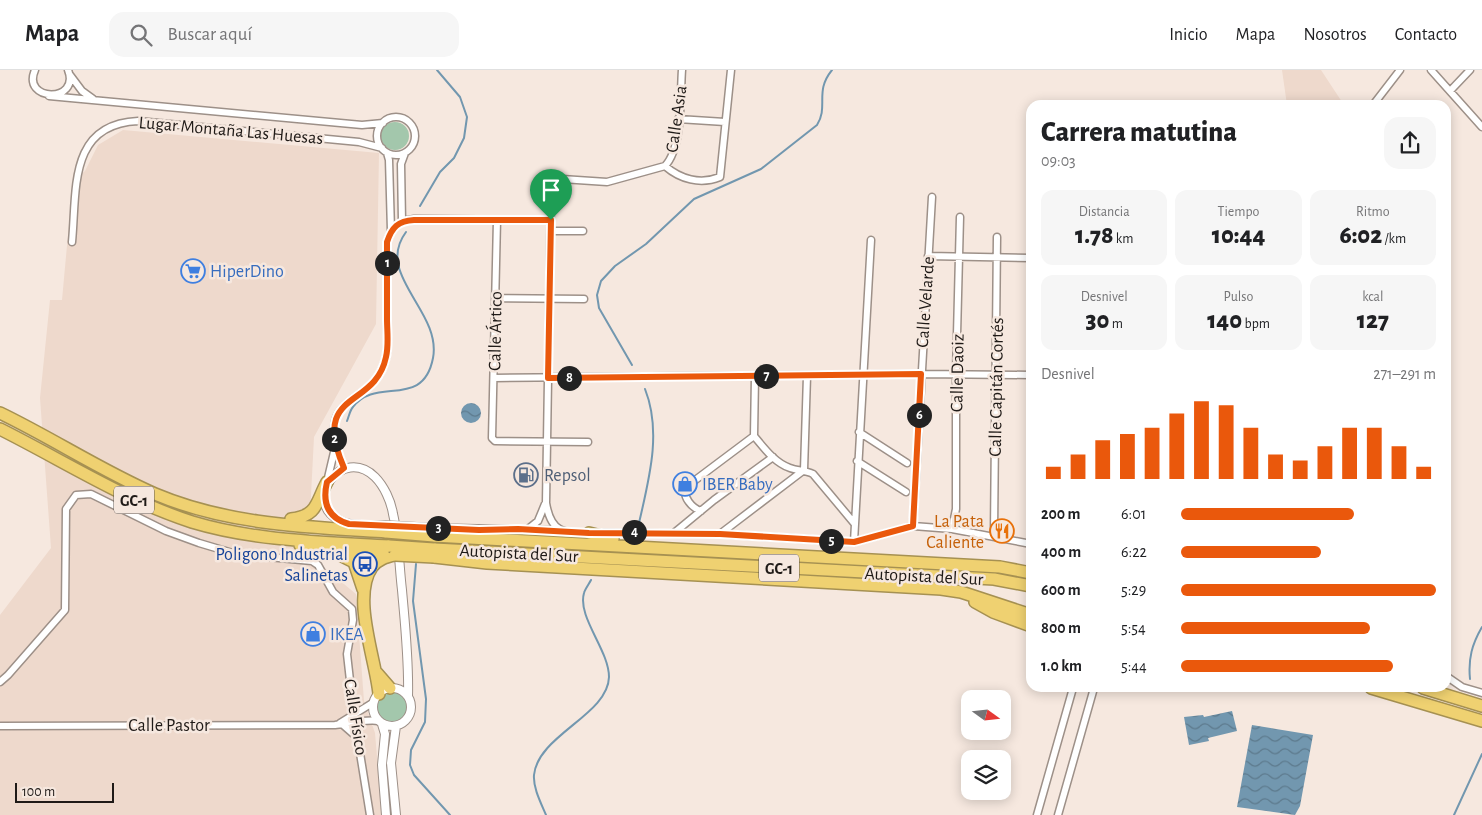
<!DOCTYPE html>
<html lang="es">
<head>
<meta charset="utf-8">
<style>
  :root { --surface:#fff; --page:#f6f6f6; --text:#202124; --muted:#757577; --line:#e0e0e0; --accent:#ea580c }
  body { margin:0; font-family:"Alegreya Sans",sans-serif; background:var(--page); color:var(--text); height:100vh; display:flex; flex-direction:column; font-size:19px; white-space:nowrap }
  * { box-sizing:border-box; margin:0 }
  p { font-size:16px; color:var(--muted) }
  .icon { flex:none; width:28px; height:28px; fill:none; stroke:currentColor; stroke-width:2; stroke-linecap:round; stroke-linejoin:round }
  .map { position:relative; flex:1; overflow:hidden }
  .side { position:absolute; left:1026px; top:30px; width:425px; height:592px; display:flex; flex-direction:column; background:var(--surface); border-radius:15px; box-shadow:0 2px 12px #0003 }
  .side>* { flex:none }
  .needle { width:32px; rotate:105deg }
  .buttons { position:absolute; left:961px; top:620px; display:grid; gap:10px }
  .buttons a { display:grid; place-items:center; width:50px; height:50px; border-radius:10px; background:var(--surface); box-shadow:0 2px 12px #0003; font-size:25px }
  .scale { position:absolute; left:15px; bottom:12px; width:99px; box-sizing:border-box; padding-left:5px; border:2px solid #1f1a17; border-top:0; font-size:14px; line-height:18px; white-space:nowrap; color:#1f1a17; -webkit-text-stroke:4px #f6e8df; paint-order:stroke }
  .pin { position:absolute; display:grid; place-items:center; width:42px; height:42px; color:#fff; margin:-51px -21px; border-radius:50% 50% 50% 0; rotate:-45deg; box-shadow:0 0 5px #0007 }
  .pin .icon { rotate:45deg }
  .km { position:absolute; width:25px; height:25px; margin:-12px; border-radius:50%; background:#222; color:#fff; font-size:14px; line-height:25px; text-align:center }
  .round { display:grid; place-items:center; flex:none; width:52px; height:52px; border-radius:15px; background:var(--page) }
  .summary { display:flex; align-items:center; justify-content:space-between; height:85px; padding:0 15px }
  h1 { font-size:28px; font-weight:800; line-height:38px }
  .metrics { display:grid; grid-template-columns:repeat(3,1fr); gap:8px; height:85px; padding:5px 15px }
  .metrics div { display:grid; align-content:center; border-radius:12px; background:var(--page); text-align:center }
  .metrics b { font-size:25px; font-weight:800 }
  .metrics small { font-size:14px; font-weight:400 }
  .metrics p { font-size:14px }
  .chart { height:140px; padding:10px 15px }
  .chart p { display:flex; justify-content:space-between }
  .chart svg { width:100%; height:90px; margin-top:5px; stroke:var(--accent); stroke-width:6 }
  ul { padding:0 15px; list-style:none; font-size:16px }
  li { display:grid; grid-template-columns:80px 60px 1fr; align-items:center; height:38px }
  li i { height:12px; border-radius:6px; background:var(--accent) }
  header { display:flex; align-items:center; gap:30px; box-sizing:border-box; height:70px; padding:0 25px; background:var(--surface); border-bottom:1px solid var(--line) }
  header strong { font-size:24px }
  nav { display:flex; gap:28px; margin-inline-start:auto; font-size:18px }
  .search { width:350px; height:45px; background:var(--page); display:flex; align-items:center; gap:12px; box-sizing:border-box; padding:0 18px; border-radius:15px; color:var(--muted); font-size:19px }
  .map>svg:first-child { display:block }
  .built { fill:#eed9cc }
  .grass { fill:#a3c7ac }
  .water { fill:url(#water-waves) }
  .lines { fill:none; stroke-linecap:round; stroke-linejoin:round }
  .stream { stroke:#7297af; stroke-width:2 }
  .minor-casing { stroke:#9d9088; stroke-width:9 }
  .tertiary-casing { stroke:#9d9088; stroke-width:10 }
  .motorway-casing { stroke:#a69152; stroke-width:14 }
  .minor { stroke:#fff; stroke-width:6 }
  .tertiary { stroke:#fff; stroke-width:8 }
  .motorway { stroke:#efd171; stroke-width:11 }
  .tertiary-bridge-casing { stroke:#9d9088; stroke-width:10; stroke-linecap:butt }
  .motorway-bridge-casing { stroke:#a69152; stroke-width:14; stroke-linecap:butt }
  .tertiary-bridge { stroke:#fff; stroke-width:8 }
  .motorway-bridge { stroke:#efd171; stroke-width:11 }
  .route-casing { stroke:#fff; stroke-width:10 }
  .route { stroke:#ea580c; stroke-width:6 }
  .labels { text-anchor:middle; stroke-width:5; stroke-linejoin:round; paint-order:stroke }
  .shield { fill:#f6e8df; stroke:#605853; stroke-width:1 }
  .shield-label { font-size:16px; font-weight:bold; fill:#1f1a17 }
  .street-label { font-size:18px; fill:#1f1a17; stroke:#f6e8df }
  .shop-label { font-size:18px; fill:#366cbe; stroke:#f6e8df; text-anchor:start }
  .service-label { font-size:18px; fill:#4e5e75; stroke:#f6e8df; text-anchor:start }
  .food-label { font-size:18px; fill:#c56008; stroke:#f6e8df; text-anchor:end }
  .transit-label { font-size:18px; fill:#164399; stroke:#f6e8df; text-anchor:end }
</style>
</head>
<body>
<header>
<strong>Mapa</strong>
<div class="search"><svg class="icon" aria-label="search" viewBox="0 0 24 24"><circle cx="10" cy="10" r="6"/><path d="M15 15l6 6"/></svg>Buscar aquí</div>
<nav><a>Inicio</a><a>Mapa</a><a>Nosotros</a><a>Contacto</a></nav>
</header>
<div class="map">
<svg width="1482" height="745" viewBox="0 0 1482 745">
  <defs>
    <pattern id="water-waves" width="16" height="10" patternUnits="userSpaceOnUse" patternTransform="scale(1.25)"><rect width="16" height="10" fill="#7297af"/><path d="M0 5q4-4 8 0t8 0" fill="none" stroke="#5d7a8d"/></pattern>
  </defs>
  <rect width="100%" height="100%" fill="#f6e8df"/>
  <!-- built -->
  <path class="built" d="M1282 0H1321L1344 35H1287Z
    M123 60 379 83 376 254 314 367 308 484 356 524 364 631 375 663 382 745H0V545L51 478 40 328 50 230H62L73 110 85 101 98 75Z"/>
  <!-- grass -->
  <path class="grass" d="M381 66a14 14 0 1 1 28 0a14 14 0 1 1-28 0Z
    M377 637a15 15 0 1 1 30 0a15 15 0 1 1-30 0Z"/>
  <!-- water -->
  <path class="water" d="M461 343a10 10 0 1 1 20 0a10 10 0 1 1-20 0Z
    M1232 641 1237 661 1208 668 1209 671 1189 675 1184 647 1203 645 1204 647Z
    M1252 655 1313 665 1300 736 1295 745 1237 737Z"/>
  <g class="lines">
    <!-- stream -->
    <path class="stream" d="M420 136 440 102 454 88 464 68 467 47 460 27 437 0
      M632 295 599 238 597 225 601 211 615 196 646 174 694 129 761 99 817 55C829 36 814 22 832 0
      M347 351C349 346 350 340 353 337 376 306 423 340 433 288 442 241 374 205 406 162
      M639 453C649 409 662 362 645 319
      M416 494 413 531 426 629 425 652 411 680 410 695 414 705 450 745
      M1470 609C1468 589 1472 574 1482 557
      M546 745C541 733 533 718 534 705 538 665 608 645 609 607 609 580 577 547 584 523 585 519 589 514 591 510
      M1454 745 1482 684"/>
    <!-- minor casing -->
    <g class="minor-casing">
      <path id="minor" d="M35 0C21 32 81 33 68 0
        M1431 0 1482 57
        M70 5 82 21 93 29
        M1450 21 1470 0
        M49 26 362 55 383 53
        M1373 35 1400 0
        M377 66a19 19 0 1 1 38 0a19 19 0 1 1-38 0Z
        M678 49 725 52
        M387 83 389 90 391 161
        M665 96C680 109 700 115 720 107L731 0
        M497 150 492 368 495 371 588 372
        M402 151 401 94 405 83
        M551 161H583
        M72 172C77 120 68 54 138 51L359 72 382 78
        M928 186 1031 188
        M496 228 584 229
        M494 308 921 304 1031 305
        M859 362 907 393
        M754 366C764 378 775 393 790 398 798 401 805 400 813 404L854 453
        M754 366 755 306
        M857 391 906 422
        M344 398C309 319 375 340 386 287 389 275 387 261 387 249 387 223 387 198 387 172 392 157 398 151 414 149L551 150
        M804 400 807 306
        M327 412 335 378
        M701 441C692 438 682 427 686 417L754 366
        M913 456 932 127
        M528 459 538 451 545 434
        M952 459 956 439V304L960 147
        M591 463C563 463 551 463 546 433L551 124 553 116 562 109 607 112 665 96C683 77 680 26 682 0
        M604 463 720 464 854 472 913 456 952 459 1031 474
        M674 463 714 430 773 387
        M720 464 804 400
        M992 466 994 462 997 167
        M854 472 871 170
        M1446 606 1462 617 1482 623
        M0 612 8 605 65 540 66 439 76 425 91 424 166 461 199 473 236 484 312 491 318 495 333 522 352 539 353 550 347 584 354 646 370 745
        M340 653 374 632
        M342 654 358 668
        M0 656 335 655C349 653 366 649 379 651
        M1037 745 1073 618
        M1058 745 1094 618"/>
    </g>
    <!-- tertiary casing -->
    <g class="tertiary-casing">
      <path id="tertiary" d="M384 455C370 455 351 457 339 450 302 431 342 375 375 407 384 416 391 431 393 444 399 469 399 495 402 520 405 555 409 590 408 626
        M433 458 562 461
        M373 637a19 19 0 1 1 38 0a19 19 0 1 1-38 0Z
        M382 654 385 664 382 695 386 745
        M396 745 391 693 396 656"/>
    </g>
    <!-- motorway casing -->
    <g class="motorway-casing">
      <path id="motorway" d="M0 343C52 368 102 401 155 424 228 455 308 457 386 462
        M0 359C64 391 124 430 192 452 255 471 323 472 389 476
        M291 449C318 446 316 432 327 412
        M589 463 613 469
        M434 466 1000 497 1031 503
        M300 475 328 481 389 484
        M434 479 994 509 1031 516
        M338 484 354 492 363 519
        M434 487 487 493 941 519 961 522 1031 545
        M975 532 993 542 1031 556
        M377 603 390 618
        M1371 618 1482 651
        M1423 618 1482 636
        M379 624C376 590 351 527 372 497 378 489 386 487 395 485"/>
    </g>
    <!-- minor -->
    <use href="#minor" class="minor"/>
    <!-- tertiary -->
    <use href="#tertiary" class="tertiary"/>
    <!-- motorway -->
    <use href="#motorway" class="motorway"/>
    <!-- tertiary-bridge casing -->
    <g class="tertiary-bridge-casing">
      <path id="tertiary-bridge" d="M384 455 433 458"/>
    </g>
    <!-- motorway-bridge casing -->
    <g class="motorway-bridge-casing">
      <path id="motorway-bridge" d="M386 462 434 466
        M389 476 434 479
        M395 485 434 487"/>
    </g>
    <!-- tertiary-bridge -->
    <use href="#tertiary-bridge" class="tertiary-bridge"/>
    <!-- motorway-bridge -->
    <use href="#motorway-bridge" class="motorway-bridge"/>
  </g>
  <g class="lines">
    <!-- route casing -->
    <g class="route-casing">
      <path id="route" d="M414 150H551L548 308 921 304 913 456 854 472 720 464 589 463 518 459 479 460 349 454C328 448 322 433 327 412L344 398C310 319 375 340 386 287 389 275 387 261 387 249 387 223 387 198 387 172 392 157 398 151 414 150Z"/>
    </g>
    <!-- route -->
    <use href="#route" class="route"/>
  </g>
  <!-- icons -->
  <defs>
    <g id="supermarket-ring" transform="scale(1.25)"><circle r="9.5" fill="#f6e8df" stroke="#3f7fe0" stroke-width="1.5"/><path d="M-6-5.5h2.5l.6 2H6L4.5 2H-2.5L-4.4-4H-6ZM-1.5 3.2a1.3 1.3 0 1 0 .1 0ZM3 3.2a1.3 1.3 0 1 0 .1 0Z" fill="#3f7fe0"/></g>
    <g id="fuel-ring" transform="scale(1.25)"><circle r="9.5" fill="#f6e8df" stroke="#5c6f8a" stroke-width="1.5"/><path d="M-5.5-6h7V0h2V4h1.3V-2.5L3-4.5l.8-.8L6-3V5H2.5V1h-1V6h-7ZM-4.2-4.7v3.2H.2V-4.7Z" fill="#5c6f8a"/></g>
    <g id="shop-ring" transform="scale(1.25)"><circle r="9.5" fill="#f6e8df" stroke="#3f7fe0" stroke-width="1.5"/><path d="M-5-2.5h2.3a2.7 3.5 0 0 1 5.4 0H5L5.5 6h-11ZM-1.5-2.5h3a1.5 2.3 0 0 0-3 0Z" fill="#3f7fe0"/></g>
    <g id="restaurant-ring" transform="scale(1.25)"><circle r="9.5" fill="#f6e8df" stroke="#e8710a" stroke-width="1.5"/><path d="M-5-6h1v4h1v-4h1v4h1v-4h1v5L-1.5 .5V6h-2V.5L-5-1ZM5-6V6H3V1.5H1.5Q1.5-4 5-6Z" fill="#e8710a"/></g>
    <g id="bus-ring" transform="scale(1.25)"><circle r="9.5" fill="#f6e8df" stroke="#1a4fb4" stroke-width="1.5"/><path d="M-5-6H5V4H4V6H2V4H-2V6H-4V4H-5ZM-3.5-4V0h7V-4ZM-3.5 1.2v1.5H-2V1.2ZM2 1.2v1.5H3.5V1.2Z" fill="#1a4fb4"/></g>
  </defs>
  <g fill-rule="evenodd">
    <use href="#supermarket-ring" x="193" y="201"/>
    <use href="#fuel-ring" x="526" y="405"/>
    <use href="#shop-ring" x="685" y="414"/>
    <use href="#restaurant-ring" x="1002" y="461"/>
    <use href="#bus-ring" x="365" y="494"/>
    <use href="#shop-ring" x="313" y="564"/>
  </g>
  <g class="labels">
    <!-- shield labels -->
    <g class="shield">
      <rect x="114" y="416.5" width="40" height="27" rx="4"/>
      <rect x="759" y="484.5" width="40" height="27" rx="4"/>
    </g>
    <g class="shield-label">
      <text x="134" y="436">GC-1</text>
      <text x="779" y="504">GC-1</text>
    </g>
    <!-- street labels -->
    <g class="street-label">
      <text transform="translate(676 49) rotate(-82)" y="6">Calle Asia</text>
      <text transform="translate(231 60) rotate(5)" y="6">Lugar Montaña Las Huesas</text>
      <text transform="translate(925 232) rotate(-86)" y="6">Calle Velarde</text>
      <text transform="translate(495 261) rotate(-89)" y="6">Calle Ártico</text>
      <text transform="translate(957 303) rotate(-89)" y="6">Calle Daoiz</text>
      <text transform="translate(996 317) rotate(-89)" y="6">Calle Capitán Cortés</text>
      <text transform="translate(519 483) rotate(3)" y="6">Autopista del Sur</text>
      <text transform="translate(924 506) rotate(3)" y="6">Autopista del Sur</text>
      <text transform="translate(356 647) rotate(81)" y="6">Calle Físico</text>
      <text x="169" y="661">Calle Pastor</text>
    </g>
    <!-- shop labels -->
    <g class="shop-label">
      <text x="210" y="207">HiperDino</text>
      <text x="702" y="420">IBER Baby</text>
      <text x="330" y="570">IKEA</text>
    </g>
    <!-- service labels -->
    <g class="service-label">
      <text x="544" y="411">Repsol</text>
    </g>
    <!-- food labels -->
    <g class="food-label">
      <text x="984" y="457">La Pata<tspan x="984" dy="21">Caliente</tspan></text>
    </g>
    <!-- transit labels -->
    <g class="transit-label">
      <text x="348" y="490">Poligono Industrial<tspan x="348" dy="21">Salinetas</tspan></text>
    </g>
  </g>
</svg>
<div class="buttons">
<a><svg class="needle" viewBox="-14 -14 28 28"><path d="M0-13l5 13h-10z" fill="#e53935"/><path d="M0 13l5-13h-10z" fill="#757577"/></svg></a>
<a><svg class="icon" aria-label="layers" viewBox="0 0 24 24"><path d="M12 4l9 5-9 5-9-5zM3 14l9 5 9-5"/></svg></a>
</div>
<div class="scale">100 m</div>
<div class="pin" style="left:551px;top:150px;background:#1e9e55"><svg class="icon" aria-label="arrive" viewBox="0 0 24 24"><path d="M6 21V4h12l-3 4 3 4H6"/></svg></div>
<b class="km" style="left:387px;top:193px">1</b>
<b class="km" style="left:334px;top:369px">2</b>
<b class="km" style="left:438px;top:458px">3</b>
<b class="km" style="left:634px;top:462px">4</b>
<b class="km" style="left:831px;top:471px">5</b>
<b class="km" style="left:919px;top:345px">6</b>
<b class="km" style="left:766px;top:306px">7</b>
<b class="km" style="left:569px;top:308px">8</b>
<section class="side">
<div class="summary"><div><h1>Carrera matutina</h1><p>09:03</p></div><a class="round"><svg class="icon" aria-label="share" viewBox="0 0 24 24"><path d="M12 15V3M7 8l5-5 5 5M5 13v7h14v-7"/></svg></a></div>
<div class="metrics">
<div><p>Distancia</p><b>1.78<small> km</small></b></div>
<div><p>Tiempo</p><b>10:44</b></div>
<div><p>Ritmo</p><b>6:02<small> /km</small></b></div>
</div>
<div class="metrics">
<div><p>Desnivel</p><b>30<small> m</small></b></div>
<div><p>Pulso</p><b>140<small> bpm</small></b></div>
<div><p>kcal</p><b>127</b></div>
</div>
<div class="chart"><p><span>Desnivel</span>271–291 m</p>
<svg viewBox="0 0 160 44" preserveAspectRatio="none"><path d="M5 44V38M15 44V32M25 44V25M35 44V22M45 44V19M55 44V12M65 44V6M75 44V8M85 44V19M95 44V32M105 44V35M115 44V28M125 44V19M135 44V19M145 44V28M155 44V38"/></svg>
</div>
<ul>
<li><b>200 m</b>6:01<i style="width:68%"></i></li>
<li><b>400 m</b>6:22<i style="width:55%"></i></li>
<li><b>600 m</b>5:29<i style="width:100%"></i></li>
<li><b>800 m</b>5:54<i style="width:74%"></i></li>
<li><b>1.0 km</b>5:44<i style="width:83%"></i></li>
</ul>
</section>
</div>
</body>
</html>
